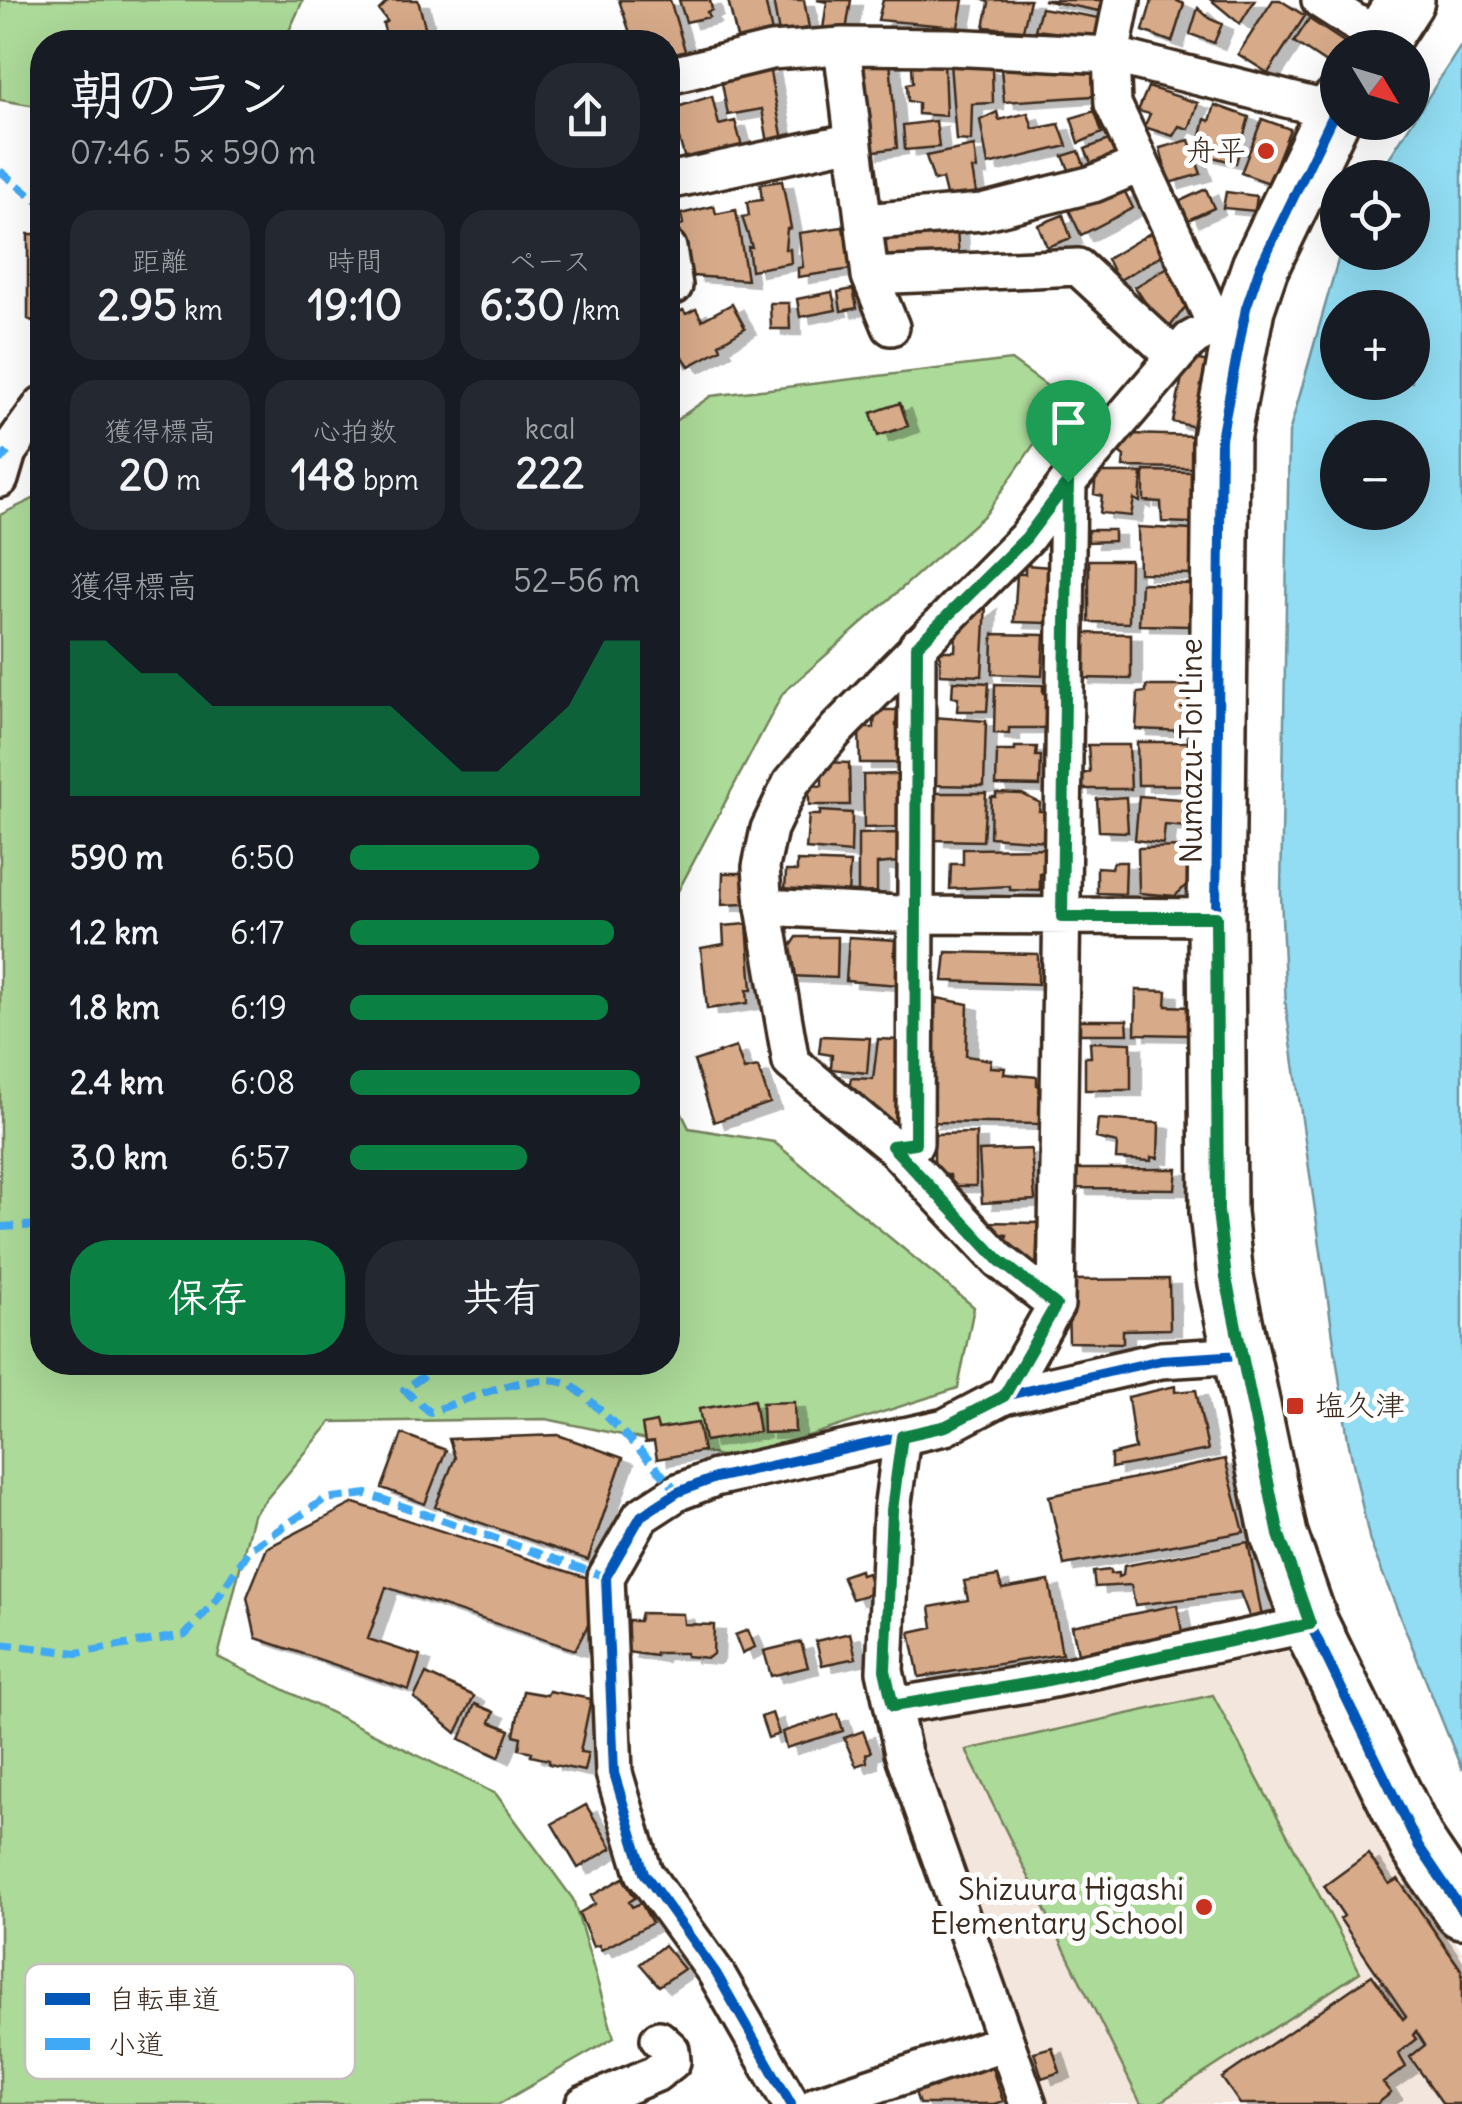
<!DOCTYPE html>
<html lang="ja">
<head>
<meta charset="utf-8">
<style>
  :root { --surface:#171b24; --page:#242831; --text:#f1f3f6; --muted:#9ea1a6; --accent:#0b8043 }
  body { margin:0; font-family:Delius,"Klee One",sans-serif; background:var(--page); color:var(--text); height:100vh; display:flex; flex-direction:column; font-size:38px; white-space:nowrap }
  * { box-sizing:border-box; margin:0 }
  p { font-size:32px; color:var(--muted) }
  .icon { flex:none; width:55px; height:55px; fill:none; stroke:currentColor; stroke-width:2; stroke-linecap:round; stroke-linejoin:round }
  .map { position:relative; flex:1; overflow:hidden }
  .panel { position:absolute; left:30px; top:30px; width:650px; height:1345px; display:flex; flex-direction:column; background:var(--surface); border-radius:40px; box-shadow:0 10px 40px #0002 }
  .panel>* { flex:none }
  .needle { width:65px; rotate:128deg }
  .buttons { position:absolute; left:1320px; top:30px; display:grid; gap:20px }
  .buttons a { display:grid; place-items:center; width:110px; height:110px; border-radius:50%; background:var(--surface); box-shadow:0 10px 40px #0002; font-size:50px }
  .pin { position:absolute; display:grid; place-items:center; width:85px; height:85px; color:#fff; margin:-102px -42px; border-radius:50% 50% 50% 0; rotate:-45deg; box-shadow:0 0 10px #0007 }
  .pin .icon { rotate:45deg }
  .round { display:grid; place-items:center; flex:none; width:105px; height:105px; border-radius:40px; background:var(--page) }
  .headline { display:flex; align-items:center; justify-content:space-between; height:170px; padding:0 40px }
  h1 { font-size:55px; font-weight:700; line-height:75px }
  .stats { display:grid; grid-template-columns:repeat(3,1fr); gap:15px; height:170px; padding:10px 40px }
  .stats div { display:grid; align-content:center; border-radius:25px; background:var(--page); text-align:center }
  .stats b { font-size:42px; font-weight:700 }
  .stats small { font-size:28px; font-weight:400 }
  .stats p { font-size:28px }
  .chart { height:280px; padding:20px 40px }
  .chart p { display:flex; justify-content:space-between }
  .chart svg { width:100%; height:180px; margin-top:10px; fill:var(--accent); opacity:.7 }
  .action { display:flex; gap:20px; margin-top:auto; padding:20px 40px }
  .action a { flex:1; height:115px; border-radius:40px; background:var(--accent); color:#fff; font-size:40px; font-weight:700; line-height:115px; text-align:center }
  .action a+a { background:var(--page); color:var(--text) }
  ul { padding:0 40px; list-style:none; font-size:32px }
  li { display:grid; grid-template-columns:160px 120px 1fr; align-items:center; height:75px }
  li i { height:25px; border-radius:12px; background:var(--accent) }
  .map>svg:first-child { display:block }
  .built { fill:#f3e6dc }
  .green { fill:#acda99; stroke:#74825c; stroke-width:2.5 }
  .water { fill:#92ddf3; stroke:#6f959e; stroke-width:2.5; fill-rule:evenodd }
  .building { fill:#d7aa89; stroke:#3b2a1e; stroke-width:2.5; filter:url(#shadow) }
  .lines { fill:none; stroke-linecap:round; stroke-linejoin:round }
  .minor-casing { stroke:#3b2a1e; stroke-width:42 }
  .primary-casing { stroke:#3b2a1e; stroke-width:62 }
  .minor { stroke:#fff; stroke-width:35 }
  .primary { stroke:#fff; stroke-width:55 }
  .quiet { stroke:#3fa9f5; stroke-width:8; stroke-dasharray:15 8; stroke-linecap:butt }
  .cycleway-casing { stroke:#fff; stroke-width:16 }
  .cycleway { stroke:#0057b8; stroke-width:10 }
  .route-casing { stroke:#fff; stroke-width:20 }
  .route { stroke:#0b8043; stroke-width:12 }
  .poi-dot { fill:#c8321e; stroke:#fff; stroke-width:4 }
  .labels { text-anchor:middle; stroke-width:10; stroke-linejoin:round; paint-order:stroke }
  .poi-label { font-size:30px; fill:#3b2a1e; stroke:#fff; text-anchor:end }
  .street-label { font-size:30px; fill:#3b2a1e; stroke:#fff }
  .key { fill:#fff; stroke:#c4bfbc; stroke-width:2.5 }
  .key-label { font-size:28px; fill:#3b2a1e }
</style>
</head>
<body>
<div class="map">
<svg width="1462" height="2104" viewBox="0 0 1462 2104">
  <defs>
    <filter id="shadow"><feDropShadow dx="11" dy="6" stdDeviation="0" flood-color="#0004"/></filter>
  </defs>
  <rect width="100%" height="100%" fill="#fff"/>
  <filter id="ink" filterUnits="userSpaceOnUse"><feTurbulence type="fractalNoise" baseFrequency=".01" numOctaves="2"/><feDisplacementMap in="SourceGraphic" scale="20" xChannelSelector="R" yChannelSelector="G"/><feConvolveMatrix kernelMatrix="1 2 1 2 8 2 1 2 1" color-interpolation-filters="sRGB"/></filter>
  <g filter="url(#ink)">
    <!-- built -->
    <path class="built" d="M1296 1650 1403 1862 1462 1952V2104H1040L915 1723Z"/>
    <!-- green -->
    <path class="green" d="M0 0H303L284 42H42V107L0 100Z
      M1011 360 1065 399 986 514 783 693 668 910V426L711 396Z
      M33 499 42 501V1362H668V1086L689 1128 774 1142 974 1307 958 1388 736 1459 546 1419 331 1422 253 1515 218 1657 496 1794 573 1899 614 2038 499 2104H0V515Z
      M1213 1695 1360 1972 1157 2104H1141L966 1750Z"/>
    <!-- water -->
    <path class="water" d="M1462 44V1770L1370 1542 1348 1440 1286 1008 1281 894 1289 433 1340 253 1412 252V178L1377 177ZM1338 308H1412V382H1338ZM1338 438H1412V512H1338Z"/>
    <!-- building -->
    <path class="building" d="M389 0H418L429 42H388L383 24 387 21 379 10Z
      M619 0H670L686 54 673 58 670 54 668 55V42H633Z
      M679 0H710L712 10 707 12 709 17 686 22Z
      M728 0H765L772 33 738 42Z
      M773 0H804L809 28 779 33Z
      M817 0H851L846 31 823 29 827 2Z
      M883 0H963L958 27 878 20Z
      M984 0H1030L1023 30 984 27 989 3Z
      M1043 0H1101L1099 11Z
      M1152 0H1175L1184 4 1172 42 1143 31Z
      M1211 0H1255L1240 24Z
      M1273 0H1280L1305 16 1268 73 1238 54Z
      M1041 8 1100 18 1096 37 1035 30Z
      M1198 8 1210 19 1222 24 1214 43 1190 34Z
      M1309 19 1344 42 1329 65 1294 42Z
      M890 60 897 148 868 152 862 63Z
      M972 61 974 67 992 68 993 103 972 104 971 141 956 140 950 63Z
      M921 62H944L946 116 918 114V103L908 101 907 84 913 83 912 66Z
      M769 67 783 140 768 143 762 109 728 115 721 78Z
      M1030 67 1096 70 1093 96 1004 102 1001 68Z
      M1148 87 1198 103 1189 129 1179 126 1173 136 1144 127 1150 114 1138 111Z
      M712 96 719 125 735 121 744 154 687 166 673 118 675 117 674 108Z
      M1215 105 1249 117 1236 163 1201 154 1204 142 1200 140 1205 119 1210 121Z
      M1095 111 1102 133 1079 143 1071 118Z
      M997 112 999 120 1028 113 1033 129 1059 124 1067 146 988 165 980 120Z
      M1262 119 1290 129 1269 183 1241 173Z
      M936 121 939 147 905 150 903 125Z
      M1111 139 1119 160 1094 170 1085 149Z
      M1189 140 1201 174 1169 183 1160 148Z
      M974 146 977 169H972L977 198 948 203 942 179 934 181 926 156Z
      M1079 151 1086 171 1071 174 1063 156Z
      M782 181 791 228 787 229 785 249H790L791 263 751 270 748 247H752L742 217 749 216 747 202 762 200 760 184Z
      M1114 188 1117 194 1124 190 1133 208 1081 235 1069 210Z
      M1206 189 1214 208 1188 220 1180 201Z
      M1226 192 1257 196 1255 211 1223 208Z
      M714 206 716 214 736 210 747 280 692 276 688 255 683 256 677 227 683 224 681 214Z
      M1063 215 1071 238 1047 247 1038 225Z
      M843 227 844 233H848L852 269 798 277V268L803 267 799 233Z
      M957 228 959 260 880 267 878 236Z
      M1152 232 1164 254 1118 281 1107 259Z
      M28 234H42V332L39 324 28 319Z
      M1168 267 1190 301 1165 333 1135 287Z
      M853 289 857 308 841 311 838 292Z
      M832 292 836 310 800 317 797 299Z
      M770 303H789L790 329H771Z
      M732 304 745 328 719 344 721 349 689 366 683 357 676 361 668 346V319L683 310 686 314 696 309 702 320Z
      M1194 359 1214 363 1200 428 1173 422 1183 372Z
      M900 403 908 426 878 436 871 413Z
      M1130 434 1197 436 1194 468 1123 467 1124 456 1118 451Z
      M1144 471 1193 472 1191 523 1162 522 1161 502 1144 501Z
      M1096 473H1142L1140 502 1134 499 1131 516 1100 513 1102 496 1094 494Z
      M1138 527 1191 530 1192 574 1139 573Z
      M1088 530H1114V541L1088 542Z
      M1089 560H1130L1129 623 1089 622Z
      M1025 565 1050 567 1047 623 1014 622 1017 574H1025Z
      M1141 583 1190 584V626L1139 625Z
      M986 604 982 676 940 674V651H955L956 631Z
      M1081 633 1131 634V679L1079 678Z
      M993 634 1044 635 1042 676 992 674Z
      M953 681 989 683 987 711H957L958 698 952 697Z
      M995 684 1043 685V693L1047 694 1046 728H1009V734L994 733Z
      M1146 686H1189L1187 731 1136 729 1138 693 1146 692Z
      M875 710H897L896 725H902L903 763H860L859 728H874Z
      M932 717 986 721 984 786 930 785Z
      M1137 742H1190V785H1138Z
      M1088 745H1129L1131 789H1079L1078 775 1090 772Z
      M1015 747H1037L1036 756H1041L1040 786 996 785 997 751H1015Z
      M822 762 849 763 850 805H809V785L822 786Z
      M901 774 903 827 864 828 863 775Z
      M932 793H986L983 841 934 840V831L930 830V812L936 811V806H932Z
      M996 793 1022 794 1040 803 1039 811H1045L1044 816H1048L1046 841 990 837 991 797H996Z
      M1139 796 1191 800 1186 827 1165 825 1163 844 1135 840Z
      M1126 797 1128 832 1099 831 1097 799Z
      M820 811 852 813 851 853 806 849 809 815H820Z
      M899 833 898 862 877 864V892L858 893V834Z
      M1190 847 1189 883 1175 896 1139 893 1138 848Z
      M1046 848V874H1040V891L1010 890V886L950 889 951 864H963V849Z
      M797 861 850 863 848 894 785 892 786 871H797Z
      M1114 862H1126L1125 894 1097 893V867L1111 868Z
      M723 873H746L745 904 722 905Z
      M747 924 752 990H747L748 1003 707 1009 701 948 724 944 723 926Z
      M797 937H838L837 978 789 976V949Z
      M849 937 895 940 894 956 901 957 900 985 846 981Z
      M946 952 1038 954V984L943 981Z
      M1136 990 1167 991 1166 1006 1190 1007 1189 1035 1135 1034Z
      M937 998 968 1004 966 1056 991 1060 990 1067 1005 1068 1004 1074 1037 1077V1085L1043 1088 1040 1124 928 1122 931 1003H937Z
      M1080 1020H1127L1128 1034H1080Z
      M821 1036 870 1038 867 1073 831 1069 832 1055 819 1053Z
      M878 1039 899 1040 895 1136 847 1099 851 1078 873 1079Z
      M1090 1042 1131 1043V1090H1085V1057H1091Z
      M736 1047 744 1070 758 1067 770 1103 714 1122 694 1061Z
      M1098 1119 1159 1123 1158 1158 1151 1157V1161L1116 1159 1117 1143 1096 1138Z
      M976 1133V1186H951L950 1175H934V1134Z
      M1031 1149 1035 1200 982 1203 979 1151Z
      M1075 1169H1177L1175 1189 1076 1188Z
      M983 1222 1038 1223 1036 1274 1006 1249 1007 1235 992 1234Z
      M1169 1279 1170 1329 1123 1330V1343L1069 1342 1068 1306 1073 1280Z
      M1175 1386V1392L1196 1390 1208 1450 1111 1468V1455L1135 1449 1128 1397Z
      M754 1400 759 1432 705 1441 699 1409Z
      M794 1402 795 1432 763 1433 762 1403Z
      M656 1422 658 1429 698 1423 703 1451 657 1459 654 1442 645 1443 642 1425Z
      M402 1434 446 1450 425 1504 382 1488Z
      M558 1435 623 1458 588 1560 435 1507 455 1458 449 1439Z
      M1225 1459 1244 1532 1064 1565 1049 1496Z
      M354 1503 588 1578 592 1617 575 1650 386 1587 368 1639 420 1656 409 1690 256 1638 247 1597 267 1548Z
      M1248 1542 1262 1617 1251 1621 1240 1592 1135 1605 1131 1585 1095 1587 1093 1572 1110 1570V1574L1118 1573V1577L1123 1575 1124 1566Z
      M860 1570 861 1575 867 1573 873 1593 852 1599 842 1576Z
      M998 1576 1002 1589 1049 1581 1062 1654 919 1677 910 1632 933 1627 930 1607 968 1600 964 1581Z
      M1177 1605 1182 1632 1078 1653 1072 1626Z
      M641 1613 683 1614 684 1624 714 1625 713 1654 708 1658 686 1656V1653H656V1656L626 1652 628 1621H639Z
      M748 1630 755 1647 742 1653 735 1635Z
      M850 1633 856 1658 822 1665 816 1641Z
      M801 1642 808 1667 771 1676 764 1651Z
      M426 1674 474 1696 456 1733 414 1698Z
      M523 1691 547 1695 549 1691 591 1699 580 1752 588 1753 584 1771 549 1764V1760L531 1756 532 1752 519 1749 521 1737 514 1735Z
      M475 1704 494 1712 490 1722 510 1730 499 1757 460 1739Z
      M772 1713 779 1734 768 1738 761 1717Z
      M838 1714 843 1731 786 1748 782 1732Z
      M863 1731 871 1752 866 1754 867 1762 856 1766 844 1738Z
      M586 1805 612 1848 578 1868 552 1824Z
      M1368 1854 1389 1884 1398 1879 1462 1971V2104H1443L1410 2057 1425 2045 1416 2031 1413 2035 1416 2039 1398 2053 1406 2067 1383 2083 1391 2093 1377 2104H1240L1222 2078 1372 1975 1403 2019 1406 2016 1340 1919 1344 1916 1324 1886Z
      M623 1878 635 1898 629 1902 632 1907 641 1903 652 1923 601 1950 599 1945 593 1947 579 1913 595 1904 591 1896Z
      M664 1945 684 1969 659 1986 640 1964Z
      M1052 2047 1060 2072 1042 2078 1034 2052Z
      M990 2062 1003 2101 994 2104H919L914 2089 933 2083 935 2087 945 2082 943 2078Z"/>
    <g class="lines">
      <!-- minor casing -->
      <g class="minor-casing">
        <path id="minor" d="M1122 0 1111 55 1113 104 1216 326
          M1320 0 1381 39
          M842 46 870 276 891 327
          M668 76 771 51 842 46 949 47 1111 55 1334 111
          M668 181 853 141
          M864 222 982 212 1093 184 1141 164
          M668 248 674 286 668 288
          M870 276 1078 267 1175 357 1190 340 1216 326 1241 332
          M0 479 8 452 42 405
          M764 907 918 915 1216 917
          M892 1146 915 1143 917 646
          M1056 1305 999 1260 892 1146 791 1062 764 907 761 867 769 829 791 783 837 729 1026 538 1068 482 1175 357
          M1004 1396 1056 1305 1068 482
          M902 1436 892 1510 885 1671 903 1753 1028 2104
          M893 1706 1044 1681 1310 1624
          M584 2104 655 2074 672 2061 671 2050 659 2039
          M791 2104 716 1973 644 1873 614 1773 606 1577 641 1516 678 1492 715 1478 945 1427 1004 1396 1161 1360 1242 1355
          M818 2104 1006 2042"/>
      </g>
      <!-- primary casing -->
      <g class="primary-casing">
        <path id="primary" d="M1375 48 1406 0
          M1338 105 1260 267 1246 308 1221 439 1216 917 1218 1212 1225 1278 1279 1535 1310 1624 1418 1845 1462 1910"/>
      </g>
      <!-- minor -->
      <use href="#minor" class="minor"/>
      <!-- primary -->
      <use href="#primary" class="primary"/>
      <!-- quiet -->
      <path class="quiet" d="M0 171 42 205
        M0 460 8 452
        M0 1227 42 1225
        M443 1362 404 1390 430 1412C468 1400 527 1371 566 1383 585 1389 660 1472 678 1492
        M0 1644 77 1653 185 1635 217 1599 250 1549 325 1499 367 1494 606 1577"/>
      <!-- cycleway casing -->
      <g class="cycleway-casing">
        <path id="cycleway" d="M1338 105 1260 267 1246 308 1221 439 1216 917 1218 1212 1225 1278 1279 1535 1310 1624 1418 1845 1462 1910
          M791 2104 716 1973 644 1873 614 1773 606 1577 641 1516 678 1492 715 1478 945 1427 1004 1396 1161 1360 1242 1355"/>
      </g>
      <!-- cycleway -->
      <use href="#cycleway" class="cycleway"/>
    </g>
  </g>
  <g class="lines" filter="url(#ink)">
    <!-- route casing -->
    <g class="route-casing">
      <path id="route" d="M1068 482 1062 917H1216L1218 1212 1226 1278 1279 1535 1310 1624 1044 1681 893 1706 885 1670 892 1510 902 1436 946 1426 1004 1396 1056 1305 999 1260 892 1146 915 1143 917 646 1026 538Z"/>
    </g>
    <!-- route -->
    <use href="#route" class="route"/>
  </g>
  <!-- markers -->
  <g class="poi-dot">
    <circle cx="1266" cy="151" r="10"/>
    <rect x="1285" y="1396" width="20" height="20" rx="5"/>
    <circle cx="1204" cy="1907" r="10"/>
  </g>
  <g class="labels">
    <!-- poi labels -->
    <g class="poi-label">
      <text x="1246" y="161">舟平</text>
      <text x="1315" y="1416" text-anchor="start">塩久津</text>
      <text x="1184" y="1900">Shizuura Higashi<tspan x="1184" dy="34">Elementary School</tspan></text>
    </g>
    <!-- street labels -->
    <g class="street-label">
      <text transform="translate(1192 751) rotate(-90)" y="10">Numazu-Toi Line</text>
    </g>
  </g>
  <!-- legend -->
  <rect x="25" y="1964" width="330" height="115" rx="15" class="key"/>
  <rect x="45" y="1993" width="45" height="12" fill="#0057b8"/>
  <rect x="45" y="2038" width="45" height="12" fill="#3fa9f5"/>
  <g class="key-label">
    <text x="108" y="2009">自転車道</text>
    <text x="108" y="2054">小道</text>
  </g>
</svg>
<div class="buttons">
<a><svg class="needle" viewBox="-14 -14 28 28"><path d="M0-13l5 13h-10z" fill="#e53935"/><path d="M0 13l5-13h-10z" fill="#9ea1a6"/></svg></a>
<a><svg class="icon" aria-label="locate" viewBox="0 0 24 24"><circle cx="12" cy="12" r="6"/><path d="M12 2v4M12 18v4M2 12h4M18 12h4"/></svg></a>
<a>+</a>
<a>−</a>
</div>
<div class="pin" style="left:1068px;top:482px;background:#1e9e55"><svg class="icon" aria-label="arrive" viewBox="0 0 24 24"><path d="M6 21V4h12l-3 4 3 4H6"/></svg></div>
<section class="panel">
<div class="headline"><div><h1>朝のラン</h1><p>07:46 · 5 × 590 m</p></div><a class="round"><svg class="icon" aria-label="share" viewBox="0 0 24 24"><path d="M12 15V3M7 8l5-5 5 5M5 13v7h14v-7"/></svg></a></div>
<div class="stats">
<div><p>距離</p><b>2.95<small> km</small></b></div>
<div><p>時間</p><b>19:10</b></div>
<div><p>ペース</p><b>6:30<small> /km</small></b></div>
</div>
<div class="stats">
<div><p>獲得標高</p><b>20<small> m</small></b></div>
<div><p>心拍数</p><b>148<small> bpm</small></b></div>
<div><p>kcal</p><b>222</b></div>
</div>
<div class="chart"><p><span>獲得標高</span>52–56 m</p>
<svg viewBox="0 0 160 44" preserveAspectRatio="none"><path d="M0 44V6L10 6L20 14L30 14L40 22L50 22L60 22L70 22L80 22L90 22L100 30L110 38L120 38L130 30L140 22L150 6L160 6V44z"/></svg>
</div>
<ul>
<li><b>590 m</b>6:50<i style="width:65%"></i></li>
<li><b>1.2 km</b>6:17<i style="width:91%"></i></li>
<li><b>1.8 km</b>6:19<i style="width:89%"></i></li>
<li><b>2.4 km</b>6:08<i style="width:100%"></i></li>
<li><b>3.0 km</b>6:57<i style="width:61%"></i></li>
</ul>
<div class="action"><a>保存</a><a>共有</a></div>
</section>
</div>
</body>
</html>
